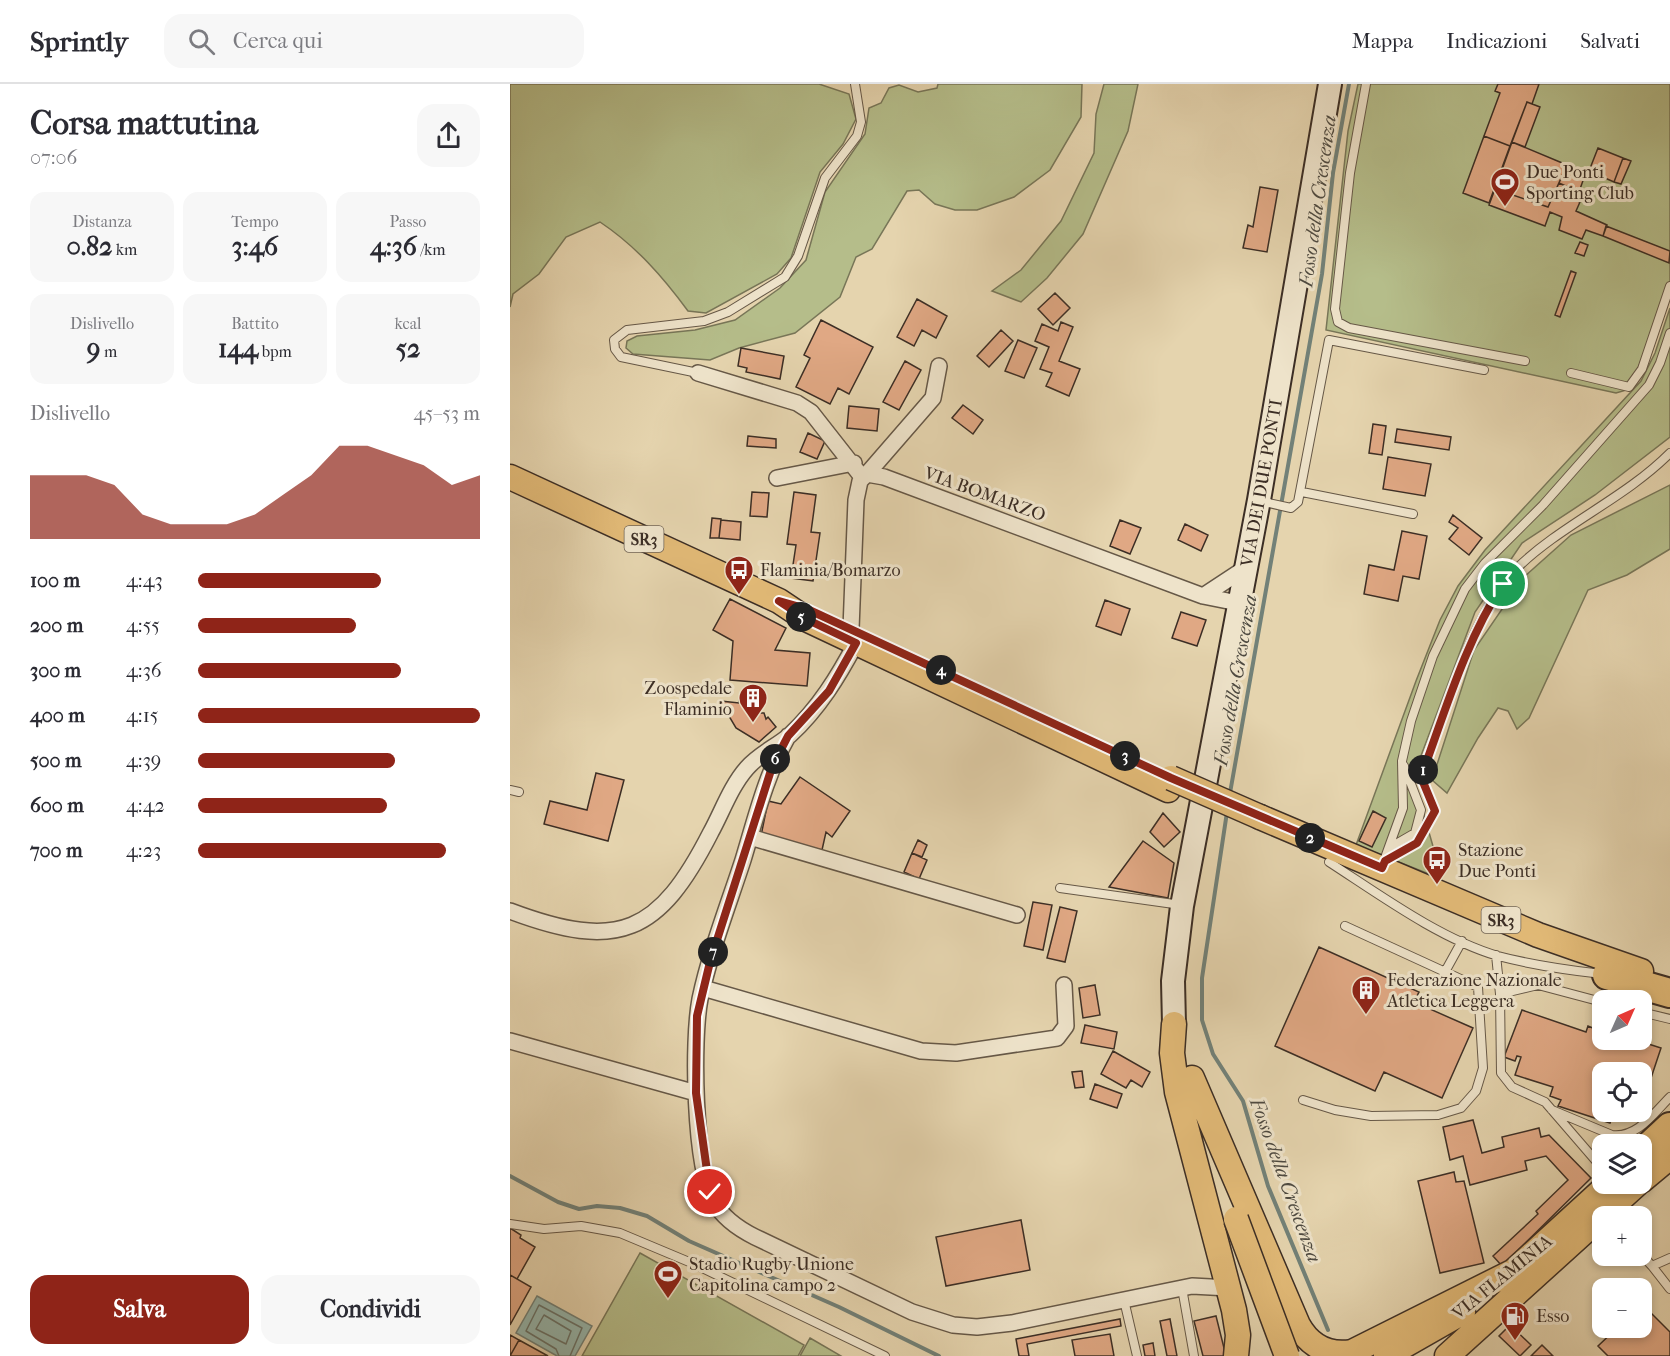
<!DOCTYPE html>
<html lang="it">
<head>
<meta charset="utf-8">
<style>
  :root { --surface:#fff; --page:#f7f7f7; --text:#2b2b33; --muted:#7c7c81; --line:#e1e1e2; --accent:#8f2418 }
  body { margin:0; font-family:"IM FELL French Canon",serif; background:var(--page); color:var(--text); height:100vh; display:flex; flex-direction:column; font-size:22px; white-space:nowrap }
  * { box-sizing:border-box; margin:0 }
  p { font-size:20px; color:var(--muted) }
  .icon { flex:none; width:33px; height:33px; fill:none; stroke:currentColor; stroke-width:2; stroke-linecap:round; stroke-linejoin:round }
  .map { position:relative; flex:1; overflow:hidden }
  .drawer { display:flex; flex-direction:column; background:var(--surface); width:510px }
  .drawer>* { flex:none }
  .needle { width:39px; rotate:45deg }
  .buttons { position:absolute; left:1082px; top:906px; display:grid; gap:12px }
  .buttons a { display:grid; place-items:center; width:60px; height:60px; border-radius:12px; background:var(--surface); box-shadow:0 3px 9px #0003; font-size:30px }
  .pin { position:absolute; display:grid; place-items:center; width:51px; height:51px; color:#fff; margin:-26px; border:3px solid #fff; border-radius:50%; box-shadow:0 2px 6px #0007 }
  .km { position:absolute; width:30px; height:30px; margin:-15px; border-radius:50%; background:#222; color:#fff; font-size:16px; line-height:30px; text-align:center }
  .round { display:grid; place-items:center; flex:none; width:63px; height:63px; border-radius:18px; background:var(--page) }
  .overview { display:flex; align-items:center; justify-content:space-between; height:102px; padding:0 30px }
  h1 { font-size:33px; font-weight:700; line-height:45px }
  .figures { display:grid; grid-template-columns:repeat(3,1fr); gap:9px; height:102px; padding:6px 30px }
  .figures div { display:grid; align-content:center; border-radius:15px; background:var(--page); text-align:center }
  .figures b { font-size:26px; font-weight:700 }
  .figures small { font-size:16px; font-weight:400 }
  .figures p { font-size:16px }
  .chart { height:168px; padding:12px 30px }
  .chart p { display:flex; justify-content:space-between }
  .chart svg { width:100%; height:108px; margin-top:6px; fill:var(--accent); opacity:.7 }
  .primary-button { display:flex; gap:12px; margin-top:auto; padding:12px 30px }
  .primary-button a { flex:1; height:69px; border-radius:18px; background:var(--accent); color:#fff; font-size:24px; font-weight:700; line-height:69px; text-align:center }
  .primary-button a+a { background:var(--page); color:var(--text) }
  ul { padding:0 30px; list-style:none; font-size:20px }
  li { display:grid; grid-template-columns:96px 72px 1fr; align-items:center; height:45px }
  li i { height:15px; border-radius:8px; background:var(--accent) }
  header { display:flex; align-items:center; gap:36px; box-sizing:border-box; height:84px; padding:0 30px; background:var(--surface); border-bottom:2px solid var(--line) }
  header strong { font-size:28px }
  nav { display:flex; gap:33px; margin-inline-start:auto; font-size:21px }
  .search { width:420px; height:54px; background:var(--page); display:flex; align-items:center; gap:15px; box-sizing:border-box; padding:0 21px; border-radius:18px; color:var(--muted); font-size:22px }
  main { display:flex; flex:1; min-height:0 }
  .map>svg:first-child { display:block }
  .green { fill:#b5bd8a; stroke:#787658; stroke-width:1.5 }
  .water { fill:#96b8af; stroke:#728178; stroke-width:1.5 }
  .lines { fill:none; stroke-linecap:round; stroke-linejoin:round }
  .shore { stroke:#69736a; stroke-width:1.5 }
  .stream { stroke:#728178; stroke-width:4 }
  .building { fill:#e0a884; stroke:#3c2e25; stroke-width:1.5 }
  .lane-casing { stroke:#665847; stroke-width:10 }
  .street-casing { stroke:#665847; stroke-width:18 }
  .secondary-casing { stroke:#3c2e25; stroke-width:26 }
  .primary-casing { stroke:#3c2e25; stroke-width:27 }
  .highway-casing { stroke:#3c2e25; stroke-width:32 }
  .lane { stroke:#eee3ca; stroke-width:8 }
  .street { stroke:#eee3ca; stroke-width:15 }
  .secondary { stroke:#eee3ca; stroke-width:22 }
  .primary { stroke:#e2ba77; stroke-width:24 }
  .highway { stroke:#e2ba77; stroke-width:28 }
  .primary-bridge-casing { stroke:#3c2e25; stroke-width:27; stroke-linecap:butt }
  .primary-bridge { stroke:#e2ba77; stroke-width:24 }
  .route-casing { stroke:#fff; stroke-width:12 }
  .route { stroke:#8f2418; stroke-width:8 }
  .labels { text-anchor:middle; stroke-width:6; stroke-linejoin:round; paint-order:stroke }
  .shield { fill:#eee3ca; stroke:#716456; stroke-width:1.5 }
  .shield-label { font-size:16px; font-weight:bold; fill:#3c2e25 }
  .poi-label { font-size:18px; fill:#3c2e25; stroke:#eee3ca; text-anchor:start }
  .street-label { font-size:18px; fill:#3c2e25; stroke:#eee3ca }
  .water-label { font-size:20px; font-style:italic; fill:#4e4a41; stroke:#eee3ca }
</style>
</head>
<body>
<header>
<strong>Sprintly</strong>
<div class="search"><svg class="icon" aria-label="search" viewBox="0 0 24 24"><circle cx="10" cy="10" r="6"/><path d="M15 15l6 6"/></svg>Cerca qui</div>
<nav><a>Mappa</a><a>Indicazioni</a><a>Salvati</a></nav>
</header>
<main>
<section class="drawer">
<div class="overview"><div><h1>Corsa mattutina</h1><p>07:06</p></div><a class="round"><svg class="icon" aria-label="share" viewBox="0 0 24 24"><path d="M12 15V3M7 8l5-5 5 5M5 13v7h14v-7"/></svg></a></div>
<div class="figures">
<div><p>Distanza</p><b>0.82<small> km</small></b></div>
<div><p>Tempo</p><b>3:46</b></div>
<div><p>Passo</p><b>4:36<small> /km</small></b></div>
</div>
<div class="figures">
<div><p>Dislivello</p><b>9<small> m</small></b></div>
<div><p>Battito</p><b>144<small> bpm</small></b></div>
<div><p>kcal</p><b>52</b></div>
</div>
<div class="chart"><p><span>Dislivello</span>45–53 m</p>
<svg viewBox="0 0 160 44" preserveAspectRatio="none"><path d="M0 44V18L10 18L20 18L30 22L40 34L50 38L60 38L70 38L80 34L90 26L100 18L110 6L120 6L130 10L140 14L150 22L160 18V44z"/></svg>
</div>
<ul>
<li><b>100 m</b>4:43<i style="width:65%"></i></li>
<li><b>200 m</b>4:55<i style="width:56%"></i></li>
<li><b>300 m</b>4:36<i style="width:72%"></i></li>
<li><b>400 m</b>4:15<i style="width:100%"></i></li>
<li><b>500 m</b>4:39<i style="width:70%"></i></li>
<li><b>600 m</b>4:42<i style="width:67%"></i></li>
<li><b>700 m</b>4:23<i style="width:88%"></i></li>
</ul>
<div class="primary-button"><a>Salva</a><a>Condividi</a></div>
</section>
<div class="map">
<svg width="1160" height="1272" viewBox="0 0 1160 1272">
  <rect width="100%" height="100%" fill="#e5d4ae"/>
  <filter id="stains"><feTurbulence type="fractalNoise" baseFrequency=".00333" numOctaves="4"/><feColorMatrix values="0 0 0 0 .2 0 0 0 0 .09 0 0 0 0 .02 0 0 0 .5 -.17"/></filter>
  <radialGradient id="worn" r=".72"><stop offset=".6" stop-color="#630" stop-opacity="0"/><stop offset="1" stop-color="#630" stop-opacity=".3"/></radialGradient>
  <!-- green -->
  <path class="green" d="M0 0H309L339 10 346 35 333 60 310 88 281 174 267 190 196 229 178 227C153 193 126 162 90 138L56 153 29 190 3 210 0 223Z
    M428 0H572L571 33 540 86 504 113 467 126H445L425 120 409 106 397 107 362 165 346 173 330 213 285 249 229 264 200 276 123 270 116 264 117 257 127 252 185 246 225 236 270 204 296 176 315 108 355 50 359 24 371 19 379 4 389 1 408 8 427 4Z
    M594 0H628L618 47 573 150 537 194 511 218 482 207 511 186 551 137 584 69 586 30Z
    M848 0H1160V201L1120 305 1106 309 816 246 838 47Z
    M1160 224V353L1085 411 1012 459 965 528 903 693 931 790 929 794 846 761 906 597 930 536 948 502 975 466 1131 297 1145 269Z
    M1160 401V465L1117 491 1078 506 1019 634 1007 645 998 627 988 624 968 654 937 709 922 696 964 566 1014 493 1061 451Z
    M130 1169 294 1261 288 1272H72Z
    M300 1254 331 1272H290Z"/>
  <!-- water -->
  <path class="water" d="M27 1212 82 1242 65 1272H47L6 1249Z"/>
  <g class="lines">
    <!-- shore -->
    <path class="shore" d="M34 1231 61 1247 56 1260 26 1245Z
      M49 1272 46 1265 16 1247 29 1221 72 1244 60 1272"/>
    <!-- stream -->
    <path class="stream" d="M720 709 812 190 823 89 839 0
      M717 728 692 894V936L703 970 733 1017 758 1102 818 1246
      M0 1092 48 1118 69 1125 87 1122 110 1124 137 1132 179 1157 329 1223 429 1272"/>
  </g>
  <!-- building -->
  <path class="building" d="M988 0H1029L1022 20 1017 18 1000 62 974 52 990 9 985 7Z
    M1017 18 1030 23 1015 63 1002 58Z
    M974 52 1000 62 979 119 953 109Z
    M1002 58 1057 81 1038 123 985 105Z
    M1088 64 1113 74 1104 98 1079 87Z
    M1113 74 1121 77 1111 100 1104 98Z
    M1057 80 1076 88 1069 108 1049 99Z
    M1049 99 1066 107 1063 115 1070 118 1066 127 1097 141 1093 152 1076 146 1072 155 1049 146 1052 133 1040 128 1035 142 979 121 985 105 1038 123Z
    M750 103 768 106 757 168 733 164 738 141 743 143Z
    M1096 142 1160 167 1159 179 1093 152Z
    M1070 158 1078 161 1074 172 1065 169Z
    M1061 187 1066 189 1050 233 1045 231Z
    M545 209 560 224 543 241 528 225Z
    M407 215 437 232 426 254 412 246 404 262 387 253Z
    M311 236 363 263 339 310 328 304 320 320 286 303 300 274 294 271Z
    M551 238 563 243 549 277 570 285 559 312 536 302 542 289 530 285 539 263 525 257 532 240 548 247Z
    M491 246 503 257 479 283 467 272Z
    M508 256 527 264 514 294 495 287Z
    M231 264 274 272 270 295 236 288 237 284 228 282Z
    M395 277 411 286 389 326 373 318Z
    M453 321 473 336 463 350 442 334Z
    M339 322 369 325 367 347 337 344Z
    M863 340 876 342 872 371 859 369Z
    M887 345 941 353 939 366 885 358Z
    M298 349 315 357 307 375 290 368Z
    M238 352 266 355V364L237 362Z
    M878 373 921 380 915 412 873 405Z
    M242 408 259 409 257 433 240 432Z
    M284 408 306 411 301 448 310 449 303 497 281 494 286 461 277 460Z
    M943 431 972 454 959 471 939 455 948 444 939 438Z
    M202 434 211 435 209 454H200Z
    M211 436 231 438 230 456 209 454Z
    M610 436 631 444 620 470 600 462Z
    M675 440 698 451 691 467 668 456Z
    M892 447 917 452 909 495 893 492 888 517 854 510 859 481 884 486Z
    M220 515 276 544 265 566 300 569 297 602 220 596 223 557 203 546Z
    M595 516 620 525 611 551 586 542Z
    M671 528 696 536 687 562 662 554Z
    M230 613 251 616 249 629H254L256 635 258 633 266 643 249 658 226 644 210 617 229 619Z
    M86 689 114 696 98 757 34 740 40 717 77 726Z
    M290 693 340 727 322 753 316 748 312 766 251 752 258 717 271 720Z
    M863 727 876 734 862 763 849 757Z
    M653 729 670 748 654 763 640 748Z
    M408 756 417 761 412 773 402 769Z
    M633 757 664 779 658 814 599 803Z
    M402 769 417 776 409 795 394 788Z
    M523 818 542 821 533 866 514 862Z
    M550 823 567 827 555 878 537 874Z
    M809 863 909 908 904 918 963 944 932 1014 874 988 865 1007 765 962Z
    M585 901 590 931 573 934 569 904Z
    M1012 926 1076 948 1078 942 1090 947 1092 944V956H1126L1151 964 1138 1003 1131 1001V988H1092V1028H1104L1100 1039 1048 1022 1051 1016 1040 1012 1043 1003 1005 991 1011 973 1007 972 1005 977 994 973Z
    M575 941 607 948 604 965 571 959Z
    M603 967 640 988 632 1003 621 996 616 1004 591 990Z
    M572 987 574 1003 565 1004 562 988Z
    M585 1000 612 1010 607 1024 580 1015Z
    M963 1036 972 1069 994 1063 992 1053 1029 1044 1031 1053 1039 1051 1081 1094 992 1182 983 1172 1028 1130 1026 1127 1058 1096 1036 1072 1015 1077 1017 1086 960 1101 953 1072 940 1076 933 1043Z
    M944 1088 946 1098 954 1097 974 1179 930 1189 908 1097Z
    M511 1136 520 1186 436 1202 426 1153Z
    M0 1144 11 1151 10 1154 25 1163 7 1195 0 1191Z
    M0 1191 21 1203 0 1241Z
    M1132 1220 1160 1248V1272H1098L1088 1262 1107 1244H1131Z
    M706 1232 716 1272H693L684 1237Z
    M610 1235 611 1242 517 1260 519 1272H509L506 1255Z
    M660 1235 667 1272H657L650 1237Z
    M1000 1241 1021 1261 1010 1272 989 1252Z
    M600 1250 604 1272H565L562 1256Z
    M0 1251 9 1256 0 1272Z
    M9 1256 38 1272H0Z
    M643 1259 645 1272H635L633 1261Z
    M1032 1261 1043 1272H1021Z"/>
  <g class="lines">
    <!-- lane casing -->
    <g class="lane-casing">
      <path id="lane" d="M856 0 840 89 825 225 828 238 839 244 1015 277
        M188 289 111 273 105 265 104 256 117 246 194 237 218 228 275 193 288 172 315 94 347 52 351 38 345 0
        M1061 289 1119 303 1132 285 1160 202
        M792 408 903 430
        M750 417 781 424 788 418 819 256 974 286
        M0 706 9 708
        M879 764 905 749 911 726 894 682
        M875 777 907 759 925 727 911 692C933 632 962 529 1006 485 1052 440 1114 415 1160 369
        M819 778C870 811 930 855 988 872 1022 881 1057 886 1092 890
        M872 782 893 724 892 677 901 637 923 572 955 505 975 479 1033 421 1139 301 1150 279 1160 249
        M550 804 671 821
        M986 871 990 910 991 989 1002 1003 1035 1018 1092 1084
        M936 886 952 857
        M990 910 1028 901 1092 918
        M1131 928 1160 935
        M793 1016 825 1026 861 1032 928 1031 951 1024 966 1007 973 984 968 903 835 842
        M1042 1026 1102 1051C1127 1054 1143 1030 1160 1013
        M0 1140 34 1145 71 1142 110 1149 184 1180 375 1272
        M1131 1170 1142 1182 1160 1174
        M1142 1182 1160 1205
        M672 1204 684 1272
        M614 1216 627 1272"/>
    </g>
    <!-- street casing -->
    <g class="street-casing">
      <path id="street" d="M188 289 287 319 301 328 352 393
        M357 390 423 314 429 282
        M267 394 344 379
        M693 512 734 485
        M341 545 346 416 350 397 357 390 374 393 693 512 728 519
        M278 652C256 691 246 733 233 776 218 822 200 868 190 915 182 957 184 1081 204 1118 213 1134 229 1145 245 1153L402 1228 443 1241 467 1243 502 1239 682 1202 719 1204
        M240 753 507 831
        M0 827C109 868 149 850 201 748 212 728 221 702 237 684 249 670 266 663 280 651 309 624 328 593 346 559
        M193 904 411 967 446 969 547 954 556 942 554 901
        M0 957 186 1009"/>
    </g>
    <!-- secondary casing -->
    <g class="secondary-casing">
      <g id="secondary">
        <path id="s1" d="M664 940 663 897 672 822 749 416 820 0"/>
      </g>
    </g>
    <!-- primary casing -->
    <g class="primary-casing">
      <path id="primary" d="M0 393 269 517 296 535 658 706
        M750 733 1028 851 1131 887
        M664 940 662 969 667 1008 724 1226 728 1251 726 1272
        M682 994 788 1241C799 1261 818 1272 842 1268L1006 1186
        M1131 1097 1160 1073
        M995 1195 1099 1100
        M876 1272 953 1228
        M937 1272 1127 1100"/>
    </g>
    <!-- highway casing -->
    <g class="highway-casing">
      <path id="highway" d="M1097 891 1160 909
        M1131 1070 1160 1043"/>
    </g>
    <!-- lane -->
    <use href="#lane" class="lane"/>
    <!-- street -->
    <use href="#street" class="street"/>
    <!-- secondary -->
    <use href="#secondary" class="secondary"/>
    <!-- primary -->
    <use href="#primary" class="primary"/>
    <!-- highway -->
    <use href="#highway" class="highway"/>
    <!-- primary-bridge casing -->
    <g class="primary-bridge-casing">
      <path id="primary-bridge" d="M661 694 750 733
        M726 1135 777 1272"/>
    </g>
    <!-- primary-bridge -->
    <use href="#primary-bridge" class="primary-bridge"/>
  </g>
  <g class="lines">
    <!-- route casing -->
    <g class="route-casing">
      <path id="route" d="M200 1108 186 1009 187 932 200 878 262 683 278 652 319 607 346 559 296 535 269 517 297 525 661 694 872 784 875 777 907 759 925 727 911 693C935 628 955 558 993 500"/>
    </g>
    <!-- route -->
    <use href="#route" class="route"/>
  </g>
  <!-- icons -->
  <defs>
    <g id="stadium-pin" transform="scale(1.5)"><path d="M0 17L-7.5 6A9.5 9.5 0 1 1 7.5 6Z" fill="#8f2418" stroke="#eee3ca"/><path d="M0-5a6.5 5 0 1 0 0 10a6.5 5 0 1 0 0-10ZM-3.5-1.8h7v3.6h-7Z" fill="#fff"/></g>
    <g id="bus-pin" transform="scale(1.5)"><path d="M0 17L-7.5 6A9.5 9.5 0 1 1 7.5 6Z" fill="#8f2418" stroke="#eee3ca"/><path d="M-5-6H5V4H4V6H2V4H-2V6H-4V4H-5ZM-3.5-4V0h7V-4ZM-3.5 1.2v1.5H-2V1.2ZM2 1.2v1.5H3.5V1.2Z" fill="#fff"/></g>
    <g id="building-pin" transform="scale(1.5)"><path d="M0 17L-7.5 6A9.5 9.5 0 1 1 7.5 6Z" fill="#8f2418" stroke="#eee3ca"/><path d="M-4-6H4V6H1V3H-1V6H-4ZM-2.5-4.3h1.7v1.8h-1.7ZM.8-4.3h1.7v1.8H.8ZM-2.5-1h1.7V.8h-1.7ZM.8-1h1.7V.8H.8Z" fill="#fff"/></g>
    <g id="fuel-pin" transform="scale(1.5)"><path d="M0 17L-7.5 6A9.5 9.5 0 1 1 7.5 6Z" fill="#8f2418" stroke="#eee3ca"/><path d="M-5.5-6h7V0h2V4h1.3V-2.5L3-4.5l.8-.8L6-3V5H2.5V1h-1V6h-7ZM-4.2-4.7v3.2H.2V-4.7Z" fill="#fff"/></g>
  </defs>
  <g fill-rule="evenodd">
    <use href="#stadium-pin" x="995" y="98"/>
    <use href="#bus-pin" x="229" y="486"/>
    <use href="#building-pin" x="243" y="614"/>
    <use href="#bus-pin" x="927" y="776"/>
    <use href="#building-pin" x="856" y="906"/>
    <use href="#stadium-pin" x="158" y="1190"/>
    <use href="#fuel-pin" x="1005" y="1232"/>
  </g>
  <g class="labels">
    <!-- shield labels -->
    <g class="shield">
      <rect x="114.5" y="442" width="39" height="26" rx="4.5"/>
      <rect x="971.5" y="823" width="39" height="26" rx="4.5"/>
    </g>
    <g class="shield-label">
      <text x="134" y="461">SR3</text>
      <text x="991" y="842">SR3</text>
    </g>
    <!-- poi labels -->
    <g class="poi-label">
      <text x="1016" y="94">Due Ponti<tspan x="1016" dy="21">Sporting Club</tspan></text>
      <text x="250" y="492">Flaminia/Bomarzo</text>
      <text x="222" y="610" text-anchor="end">Zoospedale<tspan x="222" dy="21">Flaminio</tspan></text>
      <text x="948" y="772">Stazione<tspan x="948" dy="21">Due Ponti</tspan></text>
      <text x="877" y="902">Federazione Nazionale<tspan x="877" dy="21">Atletica Leggera</tspan></text>
      <text x="179" y="1186">Stadio Rugby Unione<tspan x="179" dy="21">Capitolina campo 2</tspan></text>
      <text x="1026" y="1238">Esso</text>
    </g>
    <!-- street labels -->
    <g class="street-label">
      <text dy="6" stroke="none"><textPath href="#s1" startOffset="549">VIA DEI DUE PONTI</textPath></text>
      <text transform="translate(475 410) rotate(20)" y="6">VIA BOMARZO</text>
      <text transform="translate(992 1193) rotate(-39)" y="6">VIA FLAMINIA</text>
    </g>
    <!-- water labels -->
    <g class="water-label">
      <text transform="translate(807 117) rotate(-82)" y="7">Fosso della Crescenza</text>
      <text transform="translate(725 596) rotate(-80)" y="7">Fosso della Crescenza</text>
      <text transform="translate(776 1096) rotate(70)" y="7">Fosso della Crescenza</text>
    </g>
  </g>
  <rect width="100%" height="100%" filter="url(#stains)"/>
  <rect width="100%" height="100%" fill="url(#worn)"/>
</svg>
<div class="buttons">
<a><svg class="needle" viewBox="-14 -14 28 28"><path d="M0-13l5 13h-10z" fill="#e53935"/><path d="M0 13l5-13h-10z" fill="#7c7c81"/></svg></a>
<a><svg class="icon" aria-label="locate" viewBox="0 0 24 24"><circle cx="12" cy="12" r="6"/><path d="M12 2v4M12 18v4M2 12h4M18 12h4"/></svg></a>
<a><svg class="icon" aria-label="layers" viewBox="0 0 24 24"><path d="M12 4l9 5-9 5-9-5zM3 14l9 5 9-5"/></svg></a>
<a>+</a>
<a>−</a>
</div>
<div class="pin" style="left:993px;top:500px;background:#1e9e55"><svg class="icon" aria-label="arrive" viewBox="0 0 24 24"><path d="M6 21V4h12l-3 4 3 4H6"/></svg></div>
<div class="pin" style="left:200px;top:1108px;background:#d93025"><svg class="icon" aria-label="check" viewBox="0 0 24 24"><path d="M5 12l5 5 9-10"/></svg></div>
<b class="km" style="left:913px;top:686px">1</b>
<b class="km" style="left:800px;top:754px">2</b>
<b class="km" style="left:615px;top:672px">3</b>
<b class="km" style="left:431px;top:586px">4</b>
<b class="km" style="left:291px;top:533px">5</b>
<b class="km" style="left:265px;top:675px">6</b>
<b class="km" style="left:203px;top:868px">7</b>
</div>
</main>
</body>
</html>
